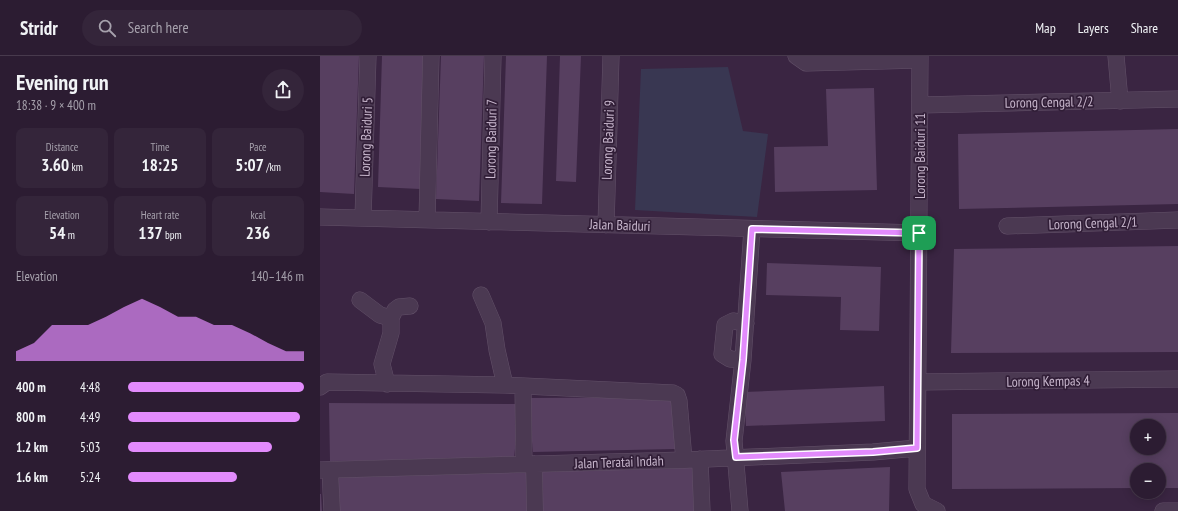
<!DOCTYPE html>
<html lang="en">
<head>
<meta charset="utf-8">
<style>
  :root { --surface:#2c1c32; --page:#34253a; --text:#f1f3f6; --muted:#a6a1ac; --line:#483a4d; --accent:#e28bfc }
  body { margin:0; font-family:"PT Sans Narrow",sans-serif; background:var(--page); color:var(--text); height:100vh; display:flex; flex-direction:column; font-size:15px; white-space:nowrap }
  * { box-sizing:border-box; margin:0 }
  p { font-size:13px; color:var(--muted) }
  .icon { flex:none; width:22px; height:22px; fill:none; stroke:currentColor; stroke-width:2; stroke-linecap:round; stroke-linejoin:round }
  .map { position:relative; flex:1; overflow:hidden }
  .drawer { display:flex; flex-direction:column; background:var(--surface); width:320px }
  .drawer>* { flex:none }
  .fabs { position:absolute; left:810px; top:363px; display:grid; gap:8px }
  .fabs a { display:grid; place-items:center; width:36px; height:36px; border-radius:50%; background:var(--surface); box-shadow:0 2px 10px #0003,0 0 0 1px var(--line); font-size:20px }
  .pin { position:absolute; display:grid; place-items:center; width:34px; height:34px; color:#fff; margin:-17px; border-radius:8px; box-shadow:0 2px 6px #0006 }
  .round { display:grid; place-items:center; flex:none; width:42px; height:42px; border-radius:21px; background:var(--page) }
  .headline { display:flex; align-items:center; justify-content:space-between; height:68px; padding:0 16px }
  h1 { font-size:22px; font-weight:700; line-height:30px }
  .figures { display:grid; grid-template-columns:repeat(3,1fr); gap:6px; height:68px; padding:4px 16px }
  .figures div { display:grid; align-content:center; border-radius:8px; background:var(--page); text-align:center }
  .figures b { font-size:17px; font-weight:700 }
  .figures small { font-size:11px; font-weight:400 }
  .figures p { font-size:11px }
  .chart { height:112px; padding:8px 16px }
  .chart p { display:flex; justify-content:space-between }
  .chart svg { width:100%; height:72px; margin-top:4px; fill:var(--accent); opacity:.7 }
  ul { padding:0 16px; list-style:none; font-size:13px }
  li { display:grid; grid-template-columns:64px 48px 1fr; align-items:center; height:30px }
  li i { height:10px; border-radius:5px; background:var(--accent) }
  header { display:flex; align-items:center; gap:24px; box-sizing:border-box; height:56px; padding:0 20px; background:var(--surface); border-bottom:1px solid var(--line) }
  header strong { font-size:19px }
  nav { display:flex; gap:22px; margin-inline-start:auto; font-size:14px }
  .search { width:280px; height:36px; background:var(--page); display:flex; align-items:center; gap:10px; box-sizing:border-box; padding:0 14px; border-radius:22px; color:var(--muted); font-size:15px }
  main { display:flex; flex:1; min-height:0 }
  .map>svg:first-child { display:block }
  .green { fill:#393752 }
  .building { fill:#573f60; fill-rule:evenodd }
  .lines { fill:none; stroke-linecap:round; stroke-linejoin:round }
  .minor-casing { stroke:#635169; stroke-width:17 }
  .minor { stroke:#4b3952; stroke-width:16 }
  .route-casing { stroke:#fff; stroke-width:8 }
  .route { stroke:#e28bfc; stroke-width:5 }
  .labels { text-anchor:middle; stroke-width:3.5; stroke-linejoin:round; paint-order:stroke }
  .street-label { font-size:14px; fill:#c7b6cc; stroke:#311e37 }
</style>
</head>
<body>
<header>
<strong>Stridr</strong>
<div class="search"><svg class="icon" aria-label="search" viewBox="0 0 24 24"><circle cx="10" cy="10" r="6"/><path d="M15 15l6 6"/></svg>Search here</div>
<nav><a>Map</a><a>Layers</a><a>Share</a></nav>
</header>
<main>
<section class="drawer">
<div class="headline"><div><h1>Evening run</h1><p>18:38 · 9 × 400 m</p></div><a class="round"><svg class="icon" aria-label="share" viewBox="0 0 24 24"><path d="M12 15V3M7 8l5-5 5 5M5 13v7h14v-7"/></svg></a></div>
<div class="figures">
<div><p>Distance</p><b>3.60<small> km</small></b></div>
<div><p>Time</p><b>18:25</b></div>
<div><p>Pace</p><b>5:07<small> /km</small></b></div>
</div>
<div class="figures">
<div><p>Elevation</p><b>54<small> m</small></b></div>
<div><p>Heart rate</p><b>137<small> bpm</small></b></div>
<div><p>kcal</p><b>236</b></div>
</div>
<div class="chart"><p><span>Elevation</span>140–146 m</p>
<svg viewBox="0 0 160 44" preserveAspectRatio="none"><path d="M0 44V38L10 33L20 22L30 22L40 22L50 17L60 11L70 6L80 11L90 17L100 17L110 22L120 22L130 27L140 33L150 38L160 38V44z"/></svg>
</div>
<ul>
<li><b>400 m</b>4:48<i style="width:100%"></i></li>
<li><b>800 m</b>4:49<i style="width:98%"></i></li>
<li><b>1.2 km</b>5:03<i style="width:82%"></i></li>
<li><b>1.6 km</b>5:24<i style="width:62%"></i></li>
</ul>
</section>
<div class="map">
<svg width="858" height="455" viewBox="0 0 858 455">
  <rect width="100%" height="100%" fill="#3a2542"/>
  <!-- green -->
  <path class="green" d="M408 11 423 75 448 78 437 161 315 154 321 13Z"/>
  <!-- building -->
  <path class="building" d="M0 0H39L34 138 0 136Z
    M62 0H105L100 133 58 131Z
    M121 0H164L159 145 116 143Z
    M186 0H227L222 148 181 147Z
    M240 0H261L256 126 236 125Z
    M554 32 557 134 455 136 454 91 508 90 506 33Z
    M858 73V148L639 153 638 78Z
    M858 190V296L631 297 634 193Z
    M447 207 561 211 559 275 520 274 521 241 446 239Z
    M564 330 565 365 426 370 424 336Z
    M353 341 356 393 213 396 208 342Z
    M9 347 199 348 194 404 10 405Z
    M858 357V432H839V414H817V432L632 433V358ZM817 370H839V392H817Z
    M377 409 378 455H219L218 414Z
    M570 411 569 455H465L461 416Z
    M209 414 211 455H16L15 420Z
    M0 438H1L2 455H0Z"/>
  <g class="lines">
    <!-- minor casing -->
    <g class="minor-casing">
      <path id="minor" d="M476 0 486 7 600 4
        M600 0 597 433 603 448 617 455
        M796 0 800 45
        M600 49 858 43
        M0 161 599 177
        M43 162 48 0
        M107 164 111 0
        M169 166 173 0
        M286 169 291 0
        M687 170 858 164
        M161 239 173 267 177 294 185 329
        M40 244 60 259 71 262
        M423 304 410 303 402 298 405 269 413 265 426 267
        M598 326 858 323
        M67 328 62 308 71 277V262L75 254 79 251 90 250
        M203 330 204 408
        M0 331 7 326 185 329 353 337 357 339 359 345 364 404
        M380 403 382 455
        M214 408 215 455
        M0 414 364 404 553 396 597 392
        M10 414 12 455
        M420 455 414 385 423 304 432 173
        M843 455H858"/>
    </g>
    <!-- minor -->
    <use href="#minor" class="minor"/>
  </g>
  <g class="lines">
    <!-- route casing -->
    <g class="route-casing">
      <path id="route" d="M432 173 599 177 597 392 553 396 416 401 414 384 423 304Z"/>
    </g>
    <!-- route -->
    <use href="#route" class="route"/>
  </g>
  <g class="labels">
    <!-- street labels -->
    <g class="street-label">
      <text transform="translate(729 46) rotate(-1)" y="5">Lorong Cengal 2/2</text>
      <text transform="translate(46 81) rotate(-88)" y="5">Lorong Baiduri 5</text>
      <text transform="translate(171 83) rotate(-89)" y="5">Lorong Baiduri 7</text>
      <text transform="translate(288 84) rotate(-88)" y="5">Lorong Baiduri 9</text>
      <text transform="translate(600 100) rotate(-90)" y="5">Lorong Baiduri 11</text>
      <text transform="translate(773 167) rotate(-2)" y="5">Lorong Cengal 2/1</text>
      <text transform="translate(300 169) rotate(2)" y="5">Jalan Baiduri</text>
      <text transform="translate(728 325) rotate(-1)" y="5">Lorong Kempas 4</text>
      <text transform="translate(299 406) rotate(-2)" y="5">Jalan Teratai Indah</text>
    </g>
  </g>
</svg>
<div class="fabs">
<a>+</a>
<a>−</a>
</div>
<div class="pin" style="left:599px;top:177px;background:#1e9e55"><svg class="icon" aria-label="arrive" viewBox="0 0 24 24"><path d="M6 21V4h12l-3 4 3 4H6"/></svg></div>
</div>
</main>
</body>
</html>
